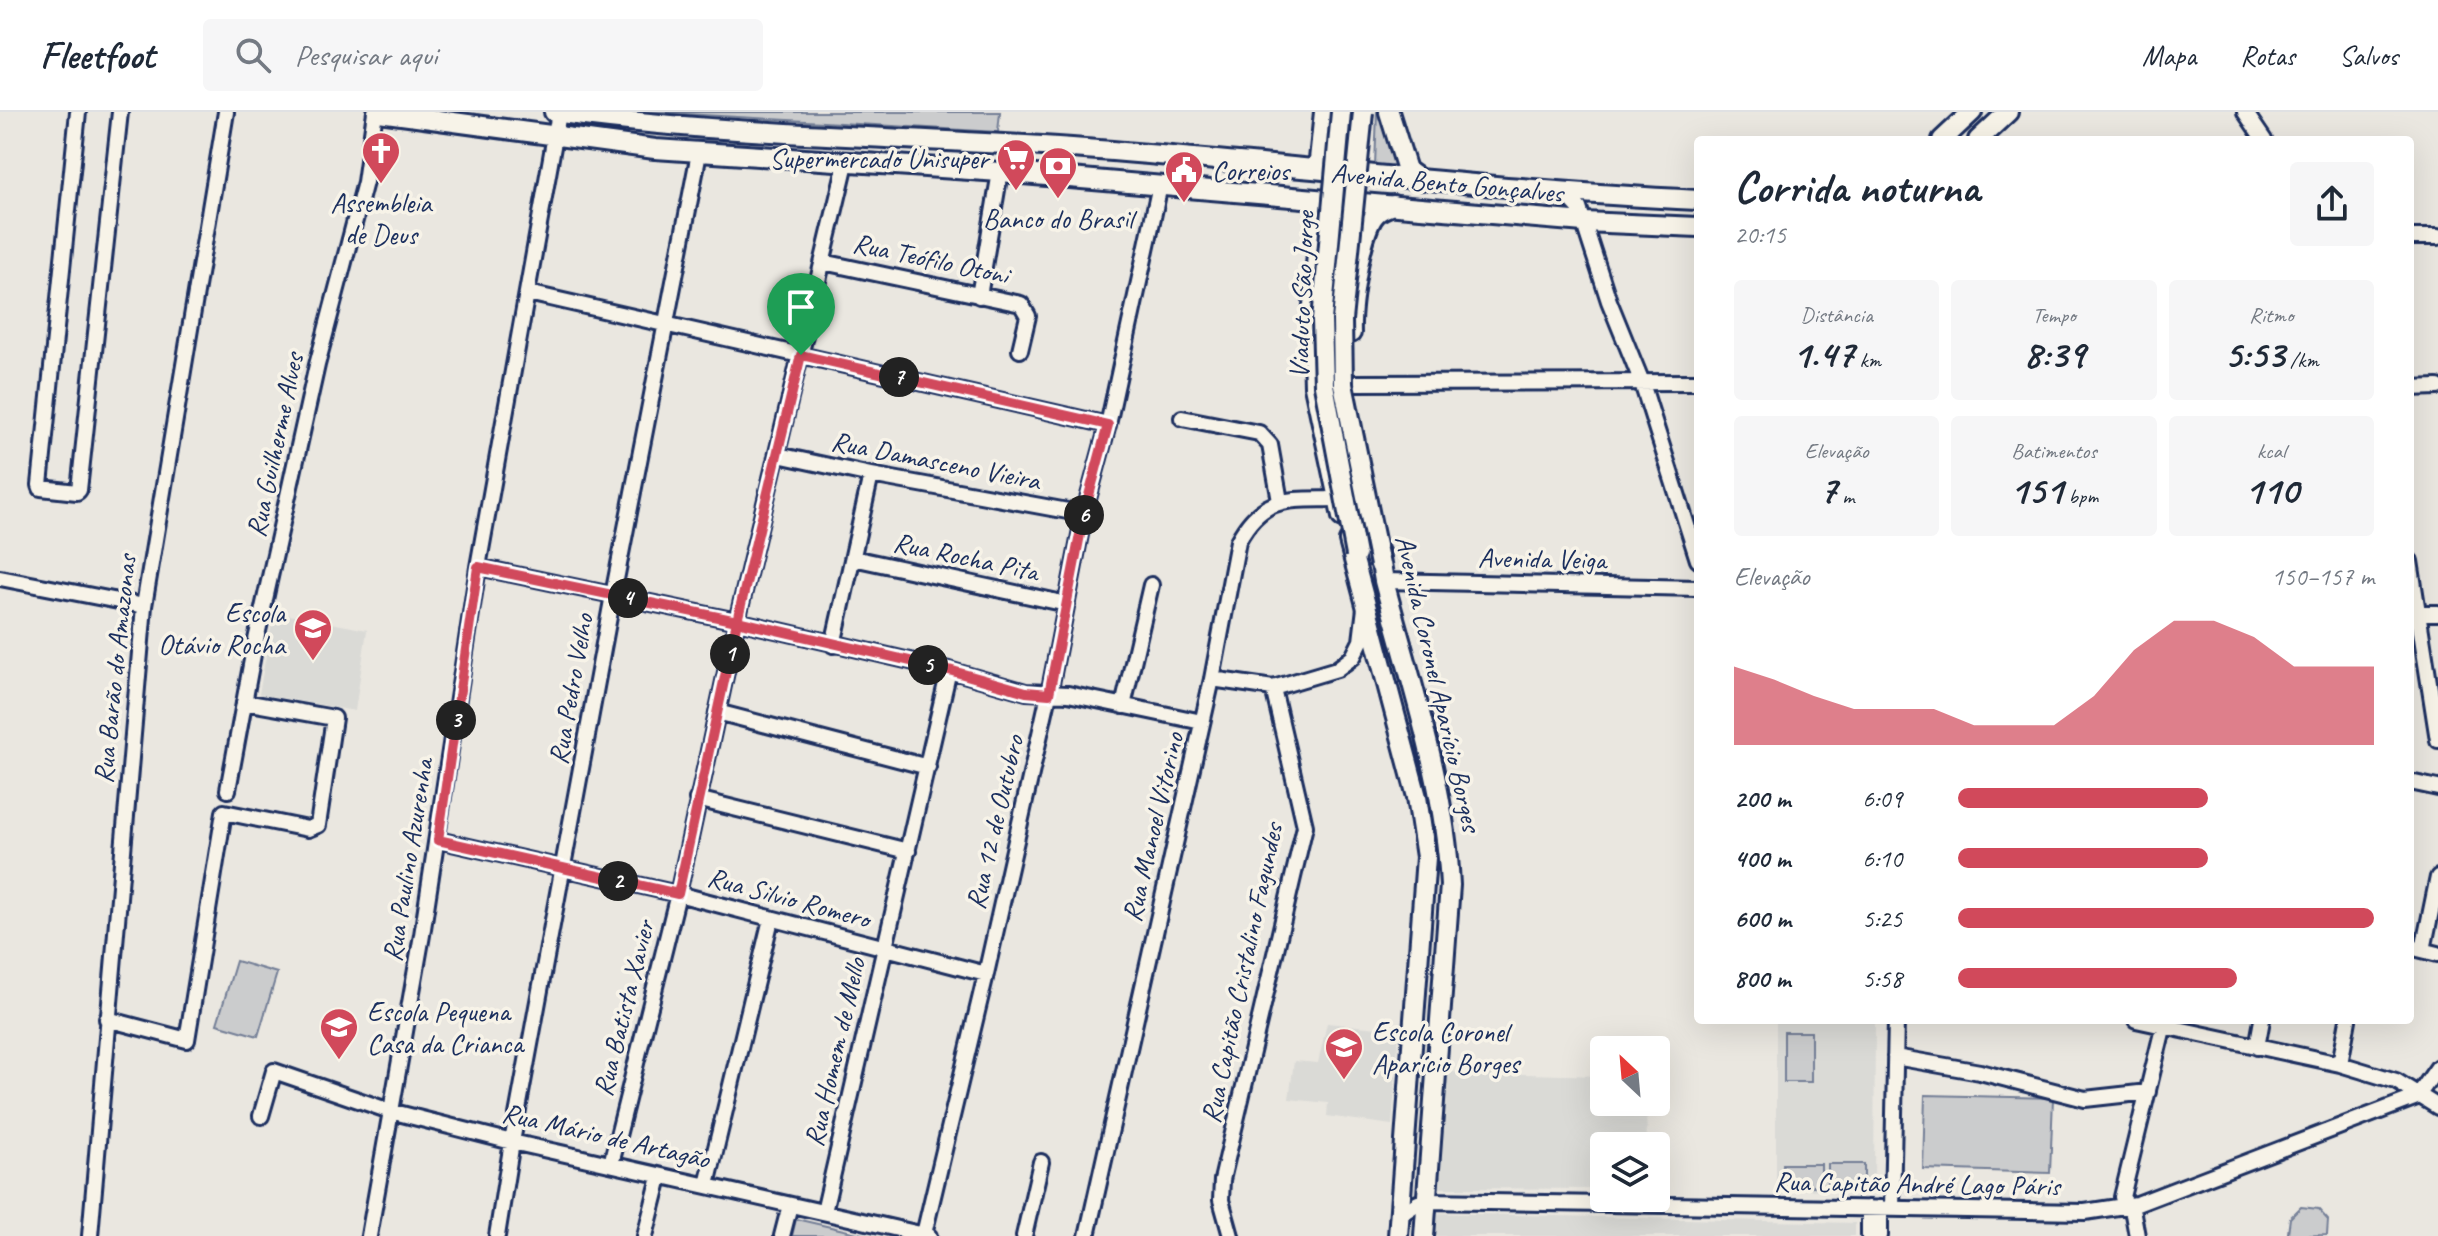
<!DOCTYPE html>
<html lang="pt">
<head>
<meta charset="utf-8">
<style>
  :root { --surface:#fff; --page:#f6f6f7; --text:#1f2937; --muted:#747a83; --line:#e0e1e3; --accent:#d1495b }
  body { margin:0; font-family:Caveat,sans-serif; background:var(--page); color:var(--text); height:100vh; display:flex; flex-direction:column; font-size:30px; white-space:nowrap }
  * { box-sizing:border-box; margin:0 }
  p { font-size:26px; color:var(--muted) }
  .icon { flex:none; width:44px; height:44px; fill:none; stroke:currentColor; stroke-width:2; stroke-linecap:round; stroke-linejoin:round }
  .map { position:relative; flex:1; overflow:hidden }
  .panel { position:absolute; left:1694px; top:24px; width:720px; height:888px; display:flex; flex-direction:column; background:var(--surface); border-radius:8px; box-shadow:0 8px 32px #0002 }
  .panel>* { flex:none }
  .needle { width:52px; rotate:334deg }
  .controls { position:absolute; left:1590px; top:924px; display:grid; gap:16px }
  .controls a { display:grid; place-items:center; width:80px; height:80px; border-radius:8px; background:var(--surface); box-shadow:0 8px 32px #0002; font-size:40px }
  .pin { position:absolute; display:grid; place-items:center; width:68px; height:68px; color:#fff; margin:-82px -34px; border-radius:50% 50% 50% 0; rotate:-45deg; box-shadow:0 0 8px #0007 }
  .pin .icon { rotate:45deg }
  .km { position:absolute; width:40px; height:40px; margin:-20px; border-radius:50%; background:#222; color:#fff; font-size:22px; line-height:40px; text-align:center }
  .round { display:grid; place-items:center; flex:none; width:84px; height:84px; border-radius:8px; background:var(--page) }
  .overview { display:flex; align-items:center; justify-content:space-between; height:136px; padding:0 40px }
  h1 { font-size:44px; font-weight:700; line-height:60px }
  .figures { display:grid; grid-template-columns:repeat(3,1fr); gap:12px; height:136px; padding:8px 40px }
  .figures div { display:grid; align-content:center; border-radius:8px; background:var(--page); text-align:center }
  .figures b { font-size:40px; font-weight:700 }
  .figures small { font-size:22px; font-weight:400 }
  .figures p { font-size:22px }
  .chart { height:224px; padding:16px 40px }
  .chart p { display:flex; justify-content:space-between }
  .chart svg { width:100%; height:144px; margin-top:8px; fill:var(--accent); opacity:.7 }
  ul { padding:0 40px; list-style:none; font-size:26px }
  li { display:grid; grid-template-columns:128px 96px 1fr; align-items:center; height:60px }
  li i { height:20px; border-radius:10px; background:var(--accent) }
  header { display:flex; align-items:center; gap:48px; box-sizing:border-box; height:112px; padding:0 40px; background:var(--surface); border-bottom:2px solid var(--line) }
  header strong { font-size:38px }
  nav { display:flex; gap:44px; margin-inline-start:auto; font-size:28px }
  .search { width:560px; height:72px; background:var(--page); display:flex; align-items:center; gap:20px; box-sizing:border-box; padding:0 28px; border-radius:8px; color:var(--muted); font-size:30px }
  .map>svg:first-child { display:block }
  .built { fill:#dadad6 }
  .green { fill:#cbcccd; stroke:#737e96; stroke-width:2 }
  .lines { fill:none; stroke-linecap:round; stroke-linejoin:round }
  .minor-casing { stroke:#1b2f5e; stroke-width:20 }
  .major-casing { stroke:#1b2f5e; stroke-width:24 }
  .minor { stroke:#f7f3e8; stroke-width:14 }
  .major { stroke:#f7f3e8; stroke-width:18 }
  .major-bridge-casing { stroke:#1b2f5e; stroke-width:24; stroke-linecap:butt }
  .major-bridge { stroke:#f7f3e8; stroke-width:18 }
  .route-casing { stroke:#fff; stroke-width:16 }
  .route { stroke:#d1495b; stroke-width:10 }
  .labels { text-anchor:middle; stroke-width:7; stroke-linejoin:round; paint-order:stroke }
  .poi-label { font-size:28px; fill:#1b2f5e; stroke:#f7f3e8; text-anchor:start }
  .street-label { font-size:28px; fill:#1b2f5e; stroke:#f7f3e8 }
</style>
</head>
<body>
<header>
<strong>Fleetfoot</strong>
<div class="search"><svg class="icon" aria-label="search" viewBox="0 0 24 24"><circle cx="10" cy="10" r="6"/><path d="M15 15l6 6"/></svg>Pesquisar aqui</div>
<nav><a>Mapa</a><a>Rotas</a><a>Salvos</a></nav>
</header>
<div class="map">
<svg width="2438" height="1124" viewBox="0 0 2438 1124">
  <rect width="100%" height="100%" fill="#eae7e0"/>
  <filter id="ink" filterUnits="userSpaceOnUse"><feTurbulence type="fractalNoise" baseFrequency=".0125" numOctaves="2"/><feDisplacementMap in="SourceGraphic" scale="16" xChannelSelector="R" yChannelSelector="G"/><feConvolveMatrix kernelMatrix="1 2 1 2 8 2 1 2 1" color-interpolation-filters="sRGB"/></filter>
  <g filter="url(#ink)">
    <!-- built -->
    <path class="built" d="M1336 0H1368L1363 67 1479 77 1478 84 1362 75 1352 157 1322 154 1329 83 1199 73V65L1327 76Z
      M274 500 367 518 355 599 259 582Z
      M1776 908H1875L1874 1077 1776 1078Z
      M1327 911 1399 918 1392 1013 1327 1004 1328 991 1289 987 1294 949 1318 951Z
      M1445 960 1604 964V990H1646L1647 1034H1604V1077L1439 1076Z
      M1435 1101 1855 1111V1124H1434Z"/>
    <!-- green -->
    <path class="green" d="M649 0H1000L998 20Z
      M1377 0H1380L1400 56 1375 54Z
      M236 849 277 861 258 924 217 912Z
      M1784 920H1811V970H1784Z
      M1925 983 2053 986 2050 1061 1923 1057Z
      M1783 1052H1821V1074H1783Z
      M1828 1052H1864V1074H1828Z
      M2301 1095 2318 1097 2328 1108 2327 1123 2291 1124 2288 1121 2290 1106Z
      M796 1107 861 1122 860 1124H792Z"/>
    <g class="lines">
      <!-- minor casing -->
      <g class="minor-casing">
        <path id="minor" d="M78 0 40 373 41 376 77 380 79 378 120 0
          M2245 0 2264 28
          M1565 81 1579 96 1609 189 1641 268 1698 448
          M2410 125H2438
          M823 150 1021 192 1028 204 1020 238
          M528 181 1108 313
          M979 184 1000 60
          M1352 271 1698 270
          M2410 276 2438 275
          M1182 306 1259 321 1270 333 1280 389
          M778 343 871 363 1084 402
          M853 446 1067 492
          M2410 449 2438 628
          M478 455 737 509 949 558 1026 580 1068 582 1202 610
          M0 466 144 494
          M1384 469 1698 476
          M2410 501H2438
          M833 533 871 363
          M1212 567 1273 576 1337 557 1353 545 1361 529 1365 496
          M1123 594 1151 473
          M717 600 928 655
          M2410 670 2438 676
          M228 678 254 537 317 253 365 70 375 0
          M697 687 908 739
          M438 728 678 782 986 862
          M2410 835 2438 842
          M2423 838 2438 765
          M107 907 187 928 224 700 308 717 318 713 334 606 244 590
          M2136 908 2340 952 2396 969 2438 995
          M2257 935 2262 908
          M1895 945 1980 960 2085 987 2148 980
          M2340 952 2348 908
          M2417 985 2438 955
          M261 1004 274 959 390 999 512 1030 929 1124
          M611 1052 678 782 737 509 846 51
          M707 1073 771 807
          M1880 1096V1124
          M1892 1096 1896 908
          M824 1100 949 558
          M1400 1103 1418 1091 1426 1089 2085 1100 2137 1092 2417 985
          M924 1122 986 862 1049 582 1084 402 1108 313 1160 73
          M90 1124 144 494 226 0
          M369 1124 422 823 478 455 559 1
          M497 1124 512 1030 613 483 699 41
          M645 1124 660 1065
          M782 1124 790 1093
          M1024 1124 1041 1050
          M1087 1124 1212 567 1238 429C1263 382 1290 388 1336 387
          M1231 1124 1221 1088 1222 1068 1305 714 1273 576
          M1869 1124V1096
          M2137 1124 2133 1102 2122 1085 2165 908"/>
      </g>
      <!-- major casing -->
      <g class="major-casing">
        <path id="major" d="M379 0 655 37 1000 60 1584 110 1698 115
          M554 0C726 24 899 24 1072 36 1281 51 1489 78 1698 88
          M1389 0 1407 58 1421 68
          M1942 28 1972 0
          M1978 28 2008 0
          M1313 57 1319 48 1324 0
          M1321 88 1312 207 1314 274 1342 405
          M1351 221C1350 198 1360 118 1376 102 1380 98 1387 95 1393 93
          M1349 429 1417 685 1426 745 1398 1124
          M1379 440 1384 469C1410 569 1445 670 1450 773L1424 1124"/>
      </g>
      <!-- minor -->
      <use href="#minor" class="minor"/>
      <!-- major -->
      <use href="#major" class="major"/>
      <!-- major-bridge casing -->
      <g class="major-bridge-casing">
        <path id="major-bridge" d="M1341 0 1322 208 1324 273 1356 443
          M1363 0 1342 208 1343 272 1380 453"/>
      </g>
      <!-- major-bridge -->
      <use href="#major-bridge" class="major-bridge"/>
    </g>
  </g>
  <g class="lines" filter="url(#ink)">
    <!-- route casing -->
    <g class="route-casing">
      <path id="route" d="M801 243 737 509 678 782 438 728 478 455 737 509 949 558 1026 580 1049 582 1084 402 1108 313 801 243"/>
    </g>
    <!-- route -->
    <use href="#route" class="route"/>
  </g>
  <!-- icons -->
  <defs>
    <g id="church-pin" transform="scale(2)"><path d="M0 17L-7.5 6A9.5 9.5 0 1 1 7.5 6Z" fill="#d1495b" stroke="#f7f3e8"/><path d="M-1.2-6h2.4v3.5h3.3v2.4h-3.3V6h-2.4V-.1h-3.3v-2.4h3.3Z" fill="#fff"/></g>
    <g id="supermarket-pin" transform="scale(2)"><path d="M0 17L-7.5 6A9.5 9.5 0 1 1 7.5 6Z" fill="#d1495b" stroke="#f7f3e8"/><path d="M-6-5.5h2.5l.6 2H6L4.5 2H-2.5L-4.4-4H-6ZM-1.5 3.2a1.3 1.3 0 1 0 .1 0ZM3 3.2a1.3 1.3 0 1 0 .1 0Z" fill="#fff"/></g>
    <g id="bank-pin" transform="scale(2)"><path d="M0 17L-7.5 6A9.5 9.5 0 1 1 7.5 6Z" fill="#d1495b" stroke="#f7f3e8"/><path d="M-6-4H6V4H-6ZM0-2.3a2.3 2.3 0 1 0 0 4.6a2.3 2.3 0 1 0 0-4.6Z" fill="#fff"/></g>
    <g id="civic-pin" transform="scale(2)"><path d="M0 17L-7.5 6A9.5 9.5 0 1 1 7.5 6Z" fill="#d1495b" stroke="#f7f3e8"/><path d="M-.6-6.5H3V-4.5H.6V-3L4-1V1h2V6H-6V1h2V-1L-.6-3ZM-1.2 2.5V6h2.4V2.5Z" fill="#fff"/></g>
    <g id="school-pin" transform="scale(2)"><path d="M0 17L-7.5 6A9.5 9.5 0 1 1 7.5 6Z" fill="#d1495b" stroke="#f7f3e8"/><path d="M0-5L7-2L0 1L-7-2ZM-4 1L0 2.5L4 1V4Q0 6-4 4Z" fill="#fff"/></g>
  </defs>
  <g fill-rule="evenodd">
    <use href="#church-pin" x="381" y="39"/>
    <use href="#supermarket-pin" x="1016" y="46"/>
    <use href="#bank-pin" x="1058" y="54"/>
    <use href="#civic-pin" x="1184" y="58"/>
    <use href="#school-pin" x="313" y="516"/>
    <use href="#school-pin" x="339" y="915"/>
    <use href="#school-pin" x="1344" y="935"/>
  </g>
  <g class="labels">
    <!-- poi labels -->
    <g class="poi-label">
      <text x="988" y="56" text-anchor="end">Supermercado Unisuper</text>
      <text x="1212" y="68">Correios</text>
      <text x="381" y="100" text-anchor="middle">Assembleia<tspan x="381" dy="32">de Deus</tspan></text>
      <text x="1058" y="116" text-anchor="middle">Banco do Brasil</text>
      <text x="285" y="510" text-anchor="end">Escola<tspan x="285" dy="32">Otávio Rocha</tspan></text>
      <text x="367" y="909">Escola Pequena<tspan x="367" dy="32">Casa da Crianca</tspan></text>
      <text x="1372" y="929">Escola Coronel<tspan x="1372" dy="32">Aparício Borges</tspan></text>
    </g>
    <!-- street labels -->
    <g class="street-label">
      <text transform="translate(1447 70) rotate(5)" y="10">Avenida Bento Gonçalves</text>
      <text transform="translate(931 146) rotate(12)" y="10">Rua Teófilo Otoni</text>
      <text transform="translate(1301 183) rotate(-88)" y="10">Viaduto São Jorge</text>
      <text transform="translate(274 333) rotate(-78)" y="10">Rua Guilherme Alves</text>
      <text transform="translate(936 348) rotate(11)" y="10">Rua Damasceno Vieira</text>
      <text transform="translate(966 444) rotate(12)" y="10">Rua Rocha Pita</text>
      <text transform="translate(1542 446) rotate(1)" y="10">Avenida Veiga</text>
      <text transform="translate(114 557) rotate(-84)" y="10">Rua Barão do Amazonas</text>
      <text transform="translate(1439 571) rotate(77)" y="10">Avenida Coronel Aparício Borges</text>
      <text transform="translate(570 577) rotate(-80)" y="10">Rua Pedro Velho</text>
      <text transform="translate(994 710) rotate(-77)" y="10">Rua 12 de Outubro</text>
      <text transform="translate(1152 715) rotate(-77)" y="10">Rua Manoel Vitorino</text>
      <text transform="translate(407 748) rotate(-81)" y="10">Rua Paulino Azurenha</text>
      <text transform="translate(789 785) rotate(15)" y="10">Rua Silvio Romero</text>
      <text transform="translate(1241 861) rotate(-78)" y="10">Rua Capitão Cristalino Fagundes</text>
      <text transform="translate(623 896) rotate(-76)" y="10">Rua Batista Xavier</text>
      <text transform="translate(834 940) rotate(-77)" y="10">Rua Homem de Mello</text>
      <text transform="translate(606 1023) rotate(13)" y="10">Rua Mário de Artagão</text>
      <text transform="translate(1917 1071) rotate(1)" y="10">Rua Capitão André Lago Páris</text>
    </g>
  </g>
</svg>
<div class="controls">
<a><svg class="needle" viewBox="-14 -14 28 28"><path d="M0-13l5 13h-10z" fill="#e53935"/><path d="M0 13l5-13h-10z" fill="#747a83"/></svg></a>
<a><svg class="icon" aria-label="layers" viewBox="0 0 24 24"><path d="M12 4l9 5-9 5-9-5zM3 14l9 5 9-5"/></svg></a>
</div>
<div class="pin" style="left:801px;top:243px;background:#1e9e55"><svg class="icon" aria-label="arrive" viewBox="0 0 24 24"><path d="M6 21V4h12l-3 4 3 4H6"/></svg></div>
<b class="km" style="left:730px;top:542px">1</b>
<b class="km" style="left:618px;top:769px">2</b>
<b class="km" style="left:456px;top:608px">3</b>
<b class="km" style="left:628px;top:486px">4</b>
<b class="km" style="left:928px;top:553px">5</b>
<b class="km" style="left:1084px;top:403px">6</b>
<b class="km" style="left:899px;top:265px">7</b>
<section class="panel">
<div class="overview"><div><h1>Corrida noturna</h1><p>20:15</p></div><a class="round"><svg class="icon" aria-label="share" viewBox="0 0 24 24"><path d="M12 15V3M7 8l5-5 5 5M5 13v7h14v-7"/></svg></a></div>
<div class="figures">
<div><p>Distância</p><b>1.47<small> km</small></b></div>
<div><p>Tempo</p><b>8:39</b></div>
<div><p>Ritmo</p><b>5:53<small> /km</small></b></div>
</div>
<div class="figures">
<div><p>Elevação</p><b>7<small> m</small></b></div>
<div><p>Batimentos</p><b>151<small> bpm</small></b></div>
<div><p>kcal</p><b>110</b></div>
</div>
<div class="chart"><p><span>Elevação</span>150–157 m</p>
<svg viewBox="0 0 160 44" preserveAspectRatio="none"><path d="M0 44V20L10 24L20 29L30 33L40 33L50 33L60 38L70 38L80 38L90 29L100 15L110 6L120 6L130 11L140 20L150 20L160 20V44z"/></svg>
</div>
<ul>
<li><b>200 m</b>6:09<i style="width:60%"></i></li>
<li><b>400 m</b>6:10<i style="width:60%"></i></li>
<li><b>600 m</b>5:25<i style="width:100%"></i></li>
<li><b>800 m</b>5:58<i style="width:67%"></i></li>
</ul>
</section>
</div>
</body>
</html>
